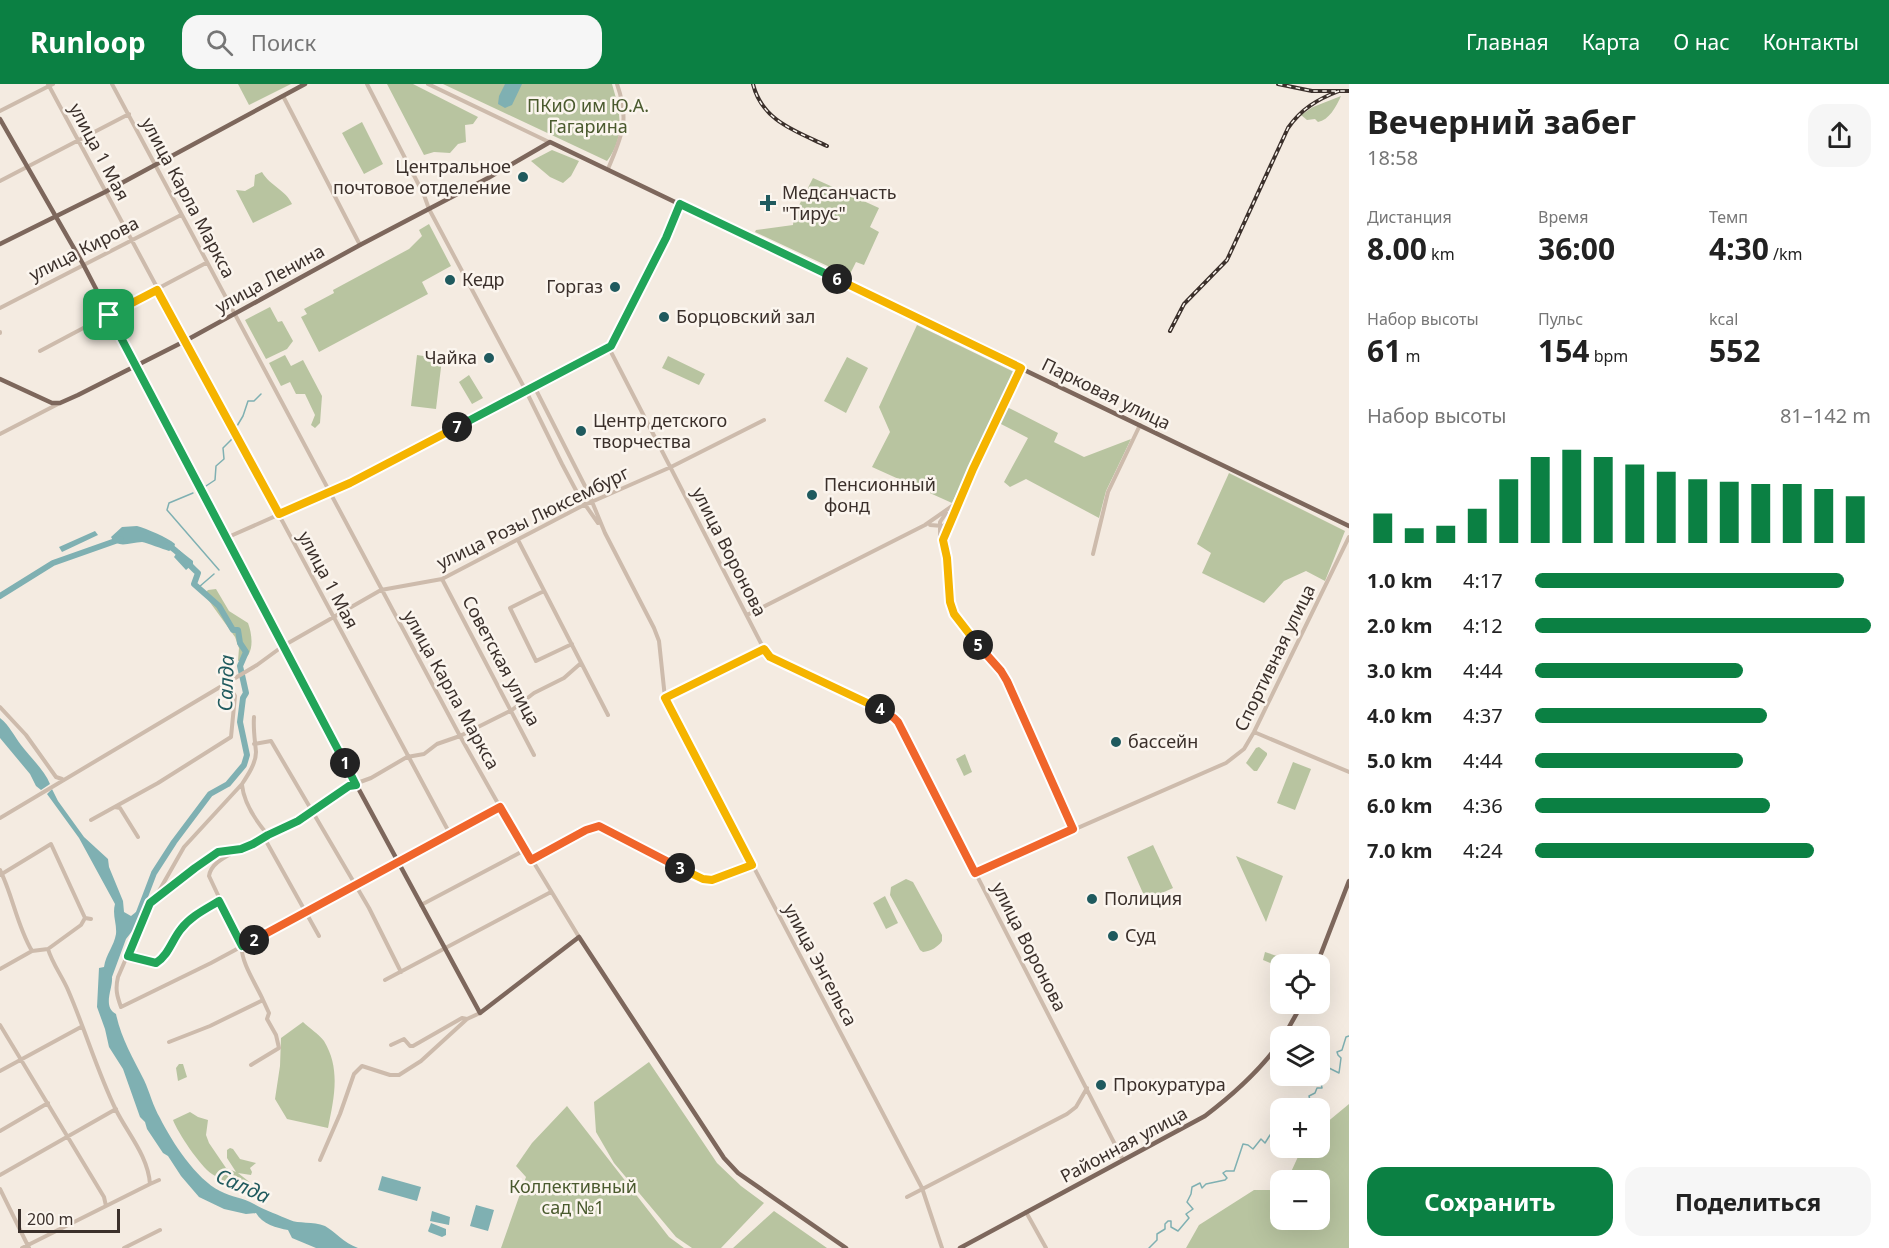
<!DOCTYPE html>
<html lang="ru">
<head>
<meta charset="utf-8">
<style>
  :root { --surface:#fff; --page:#f6f6f6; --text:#222; --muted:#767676; --accent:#0b8043 }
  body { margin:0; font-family:"Noto Sans",sans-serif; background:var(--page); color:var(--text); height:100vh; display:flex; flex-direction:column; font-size:22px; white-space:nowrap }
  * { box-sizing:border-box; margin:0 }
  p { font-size:20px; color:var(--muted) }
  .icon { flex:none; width:33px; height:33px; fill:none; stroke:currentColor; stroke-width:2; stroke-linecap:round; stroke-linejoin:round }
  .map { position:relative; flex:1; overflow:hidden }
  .details { display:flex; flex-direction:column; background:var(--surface); width:540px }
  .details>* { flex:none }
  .controls { position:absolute; left:1270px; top:870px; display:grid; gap:12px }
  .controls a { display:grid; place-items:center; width:60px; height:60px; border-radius:12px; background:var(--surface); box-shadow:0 6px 24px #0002; font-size:30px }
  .scale { position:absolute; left:18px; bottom:15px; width:102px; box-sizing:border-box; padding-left:6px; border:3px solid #3b302b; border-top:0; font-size:16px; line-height:21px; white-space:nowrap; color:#3b302b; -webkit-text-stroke:4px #fbf5ee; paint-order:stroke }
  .pin { position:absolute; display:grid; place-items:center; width:51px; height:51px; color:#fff; margin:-26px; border-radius:12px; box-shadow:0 3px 9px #0006 }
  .km { position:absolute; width:30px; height:30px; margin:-15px; border-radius:50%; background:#222; color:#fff; font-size:16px; line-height:30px; text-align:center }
  .round { display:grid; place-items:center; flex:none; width:63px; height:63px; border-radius:18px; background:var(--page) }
  .headline { display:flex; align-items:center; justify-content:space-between; height:102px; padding:0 18px }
  h1 { font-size:33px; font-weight:700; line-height:45px }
  .metrics { display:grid; grid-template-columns:repeat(3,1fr); gap:9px; height:102px; padding:6px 18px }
  .metrics div { display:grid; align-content:center }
  .metrics b { font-size:30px; font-weight:700 }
  .metrics small { font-size:16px; font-weight:400 }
  .metrics p { font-size:16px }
  .chart { height:168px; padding:12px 18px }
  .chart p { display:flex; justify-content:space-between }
  .chart svg { width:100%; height:108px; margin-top:6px; stroke:var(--accent); stroke-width:6 }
  .button { display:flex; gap:12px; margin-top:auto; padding:12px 18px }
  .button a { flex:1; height:69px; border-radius:18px; background:var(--accent); color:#fff; font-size:24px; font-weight:700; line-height:69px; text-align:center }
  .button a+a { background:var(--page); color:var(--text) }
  ul { padding:0 18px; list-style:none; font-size:20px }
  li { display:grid; grid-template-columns:96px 72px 1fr; align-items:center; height:45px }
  li i { height:15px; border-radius:8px; background:var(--accent) }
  header { display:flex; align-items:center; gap:36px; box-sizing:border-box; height:84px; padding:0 30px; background:var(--accent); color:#fff }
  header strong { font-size:28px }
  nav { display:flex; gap:33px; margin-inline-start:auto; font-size:21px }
  .search { width:420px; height:54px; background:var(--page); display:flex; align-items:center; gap:15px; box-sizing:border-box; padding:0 21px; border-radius:18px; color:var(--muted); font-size:22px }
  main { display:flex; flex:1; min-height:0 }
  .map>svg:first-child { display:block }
  .green { fill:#b8c4a0 }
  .water { fill:#7fb0b2 }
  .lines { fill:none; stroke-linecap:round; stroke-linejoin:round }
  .stream { stroke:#7fb0b2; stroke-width:1.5 }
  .river { stroke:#7fb0b2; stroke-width:6 }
  .minor { stroke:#cdbbac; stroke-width:4 }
  .major { stroke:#7d675c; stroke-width:4.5 }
  .rail-casing { stroke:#3b302b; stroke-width:4 }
  .rail { stroke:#fbf5ee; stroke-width:1.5; stroke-dasharray:4.5; stroke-linecap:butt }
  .split-1-casing { stroke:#fff; stroke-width:12 }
  .split-2-casing { stroke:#fff; stroke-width:12 }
  .split-3-casing { stroke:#fff; stroke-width:12 }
  .split-4-casing { stroke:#fff; stroke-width:12 }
  .split-5-casing { stroke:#fff; stroke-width:12 }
  .split-6-casing { stroke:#fff; stroke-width:12 }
  .split-7-casing { stroke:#fff; stroke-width:12 }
  .split-8-casing { stroke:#fff; stroke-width:12 }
  .split-1 { stroke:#22a559; stroke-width:8 }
  .split-2 { stroke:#22a559; stroke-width:8 }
  .split-3 { stroke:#f0652b; stroke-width:8 }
  .split-4 { stroke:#f5b400; stroke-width:8 }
  .split-5 { stroke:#f0652b; stroke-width:8 }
  .split-6 { stroke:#f5b400; stroke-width:8 }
  .split-7 { stroke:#22a559; stroke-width:8 }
  .split-8 { stroke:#f5b400; stroke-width:8 }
  .poi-dot { fill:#1f5a5e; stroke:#fbf5ee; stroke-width:2 }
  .labels { text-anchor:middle; stroke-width:5; stroke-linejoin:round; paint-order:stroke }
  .park-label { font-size:18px; fill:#4a5a2e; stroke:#fbf5ee }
  .street-label { font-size:18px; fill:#3b302b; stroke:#fbf5ee }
  .poi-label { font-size:18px; fill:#3b302b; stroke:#fbf5ee; text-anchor:start }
  .water-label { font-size:20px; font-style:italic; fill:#1f5a5e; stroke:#fbf5ee }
</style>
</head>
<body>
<header>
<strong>Runloop</strong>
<div class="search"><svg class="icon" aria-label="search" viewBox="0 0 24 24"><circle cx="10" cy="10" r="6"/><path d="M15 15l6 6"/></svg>Поиск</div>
<nav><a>Главная</a><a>Карта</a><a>О нас</a><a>Контакты</a></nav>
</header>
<main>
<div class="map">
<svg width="1349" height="1164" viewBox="0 0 1349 1164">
  <rect width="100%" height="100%" fill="#f4ebe1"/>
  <!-- green -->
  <path class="green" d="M238 0H291L249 21Z
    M387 0H413L478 33 473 40 465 41 466 58 458 60 450 69 434 68 424 71Z
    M443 0H612C620 27 626 52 607 77Z
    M1341 12C1336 23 1329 36 1318 38L1315 35 1307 36 1301 31 1313 23Z
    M362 38 383 80 364 90 342 49Z
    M552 66 579 77 571 92 563 99 550 93 531 77Z
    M262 88C270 102 286 106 292 120L253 139 236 106 245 107 254 102 255 91Z
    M813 94 879 124 870 143 879 148 864 181 856 178 849 192 755 148 756 146 793 141 794 131Z
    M429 140 451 182 422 198 428 210 319 268 301 233 307 230 304 225 334 209 333 206 409 165 422 152 419 146Z
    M270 223 278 238 282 237 293 257 287 265 266 275 245 236Z
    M917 241 1014 288 952 419 872 383 890 348 879 323Z
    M285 271 291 282 303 276 322 312 320 339 315 344 311 341 315 331 305 310H296L290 298 281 302 269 279Z
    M417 271 442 275 436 325 411 322Z
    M668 272 705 290 699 301 662 284Z
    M847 273 868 284 846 329 824 317Z
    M469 291 483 314 472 320 459 298Z
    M1007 323 1058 349 1054 358 1084 373 1131 355 1106 407 1099 434 1026 395 1010 403 1004 398 1028 354 999 339Z
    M1229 389 1345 447 1325 497 1306 487 1284 497 1264 519 1202 489 1211 469 1197 460Z
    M216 505 229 527 248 539C253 552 255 575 238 577L239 564 235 553 204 510 208 506Z
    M1259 663 1267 669V671L1257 687H1254L1246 679 1256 664Z
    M965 670 972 688 964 692 956 675Z
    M1293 678 1311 685 1295 726 1277 719Z
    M1153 761 1173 804 1146 816 1127 773Z
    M1236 772 1283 792 1266 838Z
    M906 795 913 798 942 851V857C938 863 931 867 923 868L920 866 890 811 891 803Z
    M885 812 898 839 886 845 873 819Z
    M1265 868 1280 873 1279 881 1277 882 1263 876Z
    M303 938C309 944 319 950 324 957 341 985 334 1014 328 1044L287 1035 275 1015 280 982 281 954Z
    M649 978 717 1079 741 1102 764 1119 721 1164H692L676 1153 614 1079 596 1048 594 1018Z
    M179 980H183L187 993 178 997 176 984Z
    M1349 1020V1164H1186L1199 1141 1254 1106H1271L1281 1114V1136H1320V1096H1295L1291 1088 1302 1064H1320V1044Z
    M567 1022 669 1153 684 1164H501L526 1093 516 1082 532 1059Z
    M190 1028 198 1033 208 1036 206 1051 209 1059 226 1084 236 1088 227 1074V1066L230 1064 233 1065 240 1075 256 1079 250 1084 252 1088 251 1091 238 1089 252 1100 257 1099 260 1106 250 1111C238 1102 225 1099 212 1090 200 1082 178 1049 173 1036Z
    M774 1127 827 1164H733Z"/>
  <!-- water -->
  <path class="water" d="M505 0H522L512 21 505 24 498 20 499 12Z
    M137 442C147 445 167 453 175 460L174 464 169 467C163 465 147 459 142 458 130 458 118 466 111 453L122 443Z
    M95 447 98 451 62 468 59 463Z
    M179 466 193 477V480L186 486 174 473Z
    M0 634C10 642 14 652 21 661 31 674 45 687 50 700L41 706 36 702 30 690 0 654Z
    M52 705 58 717 84 753 108 775 109 783 123 817 124 828 131 832 136 828 140 832 133 846 126 855 112 893C113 905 102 922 116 930 121 954 133 974 144 996 150 1009 153 1022 160 1034 172 1058 196 1095 220 1107 231 1113 244 1114 254 1120 266 1127 279 1131 290 1136 298 1140 313 1137 325 1142 334 1147 344 1159 358 1164H316L292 1154 288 1146C277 1144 262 1140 256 1129L246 1130 224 1125 199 1113 181 1092 168 1072 163 1069 147 1045 145 1038 140 1033 123 985 109 963 105 945 97 923 99 884 104 883C106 870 114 862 116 850 117 839 112 831 115 820L79 754 47 710Z
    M382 1092 421 1103 417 1117 378 1106Z
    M476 1121 494 1126 488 1147 470 1142Z
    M432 1127 450 1133 449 1141 430 1137Z
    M431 1139 446 1145V1151L442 1153 429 1148 428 1147Z"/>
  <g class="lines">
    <!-- stream -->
    <path class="stream" d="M237 342 243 332 248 317H254L261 310
      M206 402 215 396 216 382 224 375 223 364 233 354
      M193 409 169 419 167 426 219 486
      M199 503 214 490
      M1320 987 1323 989 1327 983 1339 989 1341 974 1338 971 1337 968 1342 966 1346 953 1349 952
      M1307 1024 1311 1020 1309 1012 1315 1009 1317 1004H1322L1321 999 1314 994V992
      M1149 1164 1157 1156V1150L1165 1145V1140L1168 1137H1171V1143L1178 1147 1189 1134 1186 1130 1193 1125 1187 1118 1191 1110 1192 1103 1200 1099 1202 1104 1206 1100 1225 1096 1227 1094 1223 1089 1226 1087H1234L1243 1060 1248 1061 1253 1065 1261 1055 1265 1059 1270 1051 1281 1047"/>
    <!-- river -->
    <path class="river" d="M0 512 53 479 121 455
      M133 837 138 831 154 789 174 758 210 710 228 700 244 681 247 671 240 638 243 614 246 609 240 582 246 568 240 559 238 546H233L219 522 194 500 198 489C188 481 179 466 167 461"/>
    <!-- minor -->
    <path class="minor" d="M48 0 450 750
      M112 0 460 652 500 723 579 853
      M367 0 424 111 429 125 526 307 562 380 579 412 598 439
      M428 0 549 58
      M283 12 360 161
      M0 27 53 0
      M608 85C622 51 630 37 617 0
      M0 97 129 30
      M0 224 181 131
      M0 248V249
      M611 263V268L766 569 822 598 888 629 898 638 1123 1076
      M40 267 206 179
      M1021 284 973 385 943 456 947 474 950 518 954 530 1001 587 1007 597 1073 745
      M534 302 588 408 605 449 654 544 659 557 665 614 922 1104 942 1164
      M0 350 58 320
      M930 441 943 442 949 438
      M940 452V438L946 429
      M226 454 350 399 611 263 666 154 679 125 680 120
      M518 456 608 631
      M1093 470 1108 408 1140 341
      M442 495 534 671
      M544 507 510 524 536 577 572 560
      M747 531 925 441 955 420
      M665 614 763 565
      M0 623 26 651 56 693 62 695
      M1254 648 1349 688
      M254 660 271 657 369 824 401 888
      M242 701C244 720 256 737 268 751L266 757 319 852
      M115 723 120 724 138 753
      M500 723 211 879 121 923C117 912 115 905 118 893L150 819 209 774 218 768 241 765 253 760 268 751 298 737 349 702 371 694 407 673 424 670 437 660 460 652 512 626 534 609 564 594 581 579
      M0 734 257 581 283 562 381 506 442 495 580 423 671 383 764 336
      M91 736 158 699 231 653 235 612 227 598
      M531 776 586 746 599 742 703 795 712 796 752 781
      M0 786C13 812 17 842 32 867
      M975 789 1226 679 1244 665 1254 648 1349 453
      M0 791 51 760 85 834
      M155 814 184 763 242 700C248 691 256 679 256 668 255 656 253 646 254 633
      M421 821 525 766
      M48 865C52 879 62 892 68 906 85 945 97 987 116 1026 128 1050 148 1072 150 1100L159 1096
      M128 872 156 879C168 872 172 856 181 845 191 833 206 825 220 817
      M0 885 32 867 48 865 81 841 85 834 91 835
      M385 896 551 808
      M0 941 104 1113 106 1122
      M169 958 210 942 263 916C257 902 240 877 242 862L209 792C211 778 228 772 238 766
      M391 961 404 955 410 962H413L462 934 467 935
      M251 981 279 964 276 951 267 935 269 929 263 916
      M0 987 81 943
      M0 1047 48 1019
      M320 1076 340 1030 354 990 362 982 390 991H399L421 977 467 935 480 929
      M0 1091 116 1025
      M0 1105 29 1164
      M907 1113 1067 1030 1076 1023 1087 1004
      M1026 1128 1046 1164
      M22 1164 150 1100
      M124 1164 160 1146"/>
    <!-- major -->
    <path class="major" d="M0 35 83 180 305 606 480 929 579 853 724 1074 738 1089 846 1164
      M0 160 105 108 305 0
      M0 295 52 319H60L78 311 185 257 360 161 488 94 550 58 1349 442
      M1317 880 1349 797
      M1284 952 1302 920
      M960 1164 1205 1032C1234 1010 1260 987 1281 957"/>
    <!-- rail casing -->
    <g class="rail-casing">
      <path id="rail" d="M753 0C762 37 796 47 827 62
        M1278 0 1312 7H1349
        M1170 247 1184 220 1227 176 1288 44C1301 25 1318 15 1339 7"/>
    </g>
    <!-- rail -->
    <use href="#rail" class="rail"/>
  </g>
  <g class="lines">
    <!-- split-1 casing -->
    <g class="split-1-casing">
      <path id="split-1" d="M109 231 345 679"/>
    </g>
    <!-- split-2 casing -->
    <g class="split-2-casing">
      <path id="split-2" d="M254 856 242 862 219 817C206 825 191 832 181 845 172 856 168 872 156 879L128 872 150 819 195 784 218 768 241 765 253 760 268 751 298 737 349 702 356 701 345 679"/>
    </g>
    <!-- split-3 casing -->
    <g class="split-3-casing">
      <path id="split-3" d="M254 856 500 723 531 776 586 746 599 742 680 784"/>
    </g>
    <!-- split-4 casing -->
    <g class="split-4-casing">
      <path id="split-4" d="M680 784 703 795 712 796 752 781 665 614 764 565 770 573 880 625"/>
    </g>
    <!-- split-5 casing -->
    <g class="split-5-casing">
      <path id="split-5" d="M880 625 894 634 898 638 975 789 1073 745 1007 597 1001 587 978 561"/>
    </g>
    <!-- split-6 casing -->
    <g class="split-6-casing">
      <path id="split-6" d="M837 195 1021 284 973 385 943 456 947 474 950 518 954 530 978 561"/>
    </g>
    <!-- split-7 casing -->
    <g class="split-7-casing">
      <path id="split-7" d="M457 343 611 262 666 154 680 120 837 195"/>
    </g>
    <!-- split-8 casing -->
    <g class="split-8-casing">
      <path id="split-8" d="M109 231 157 206 279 430 350 399 457 343"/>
    </g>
    <!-- split-1 -->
    <use href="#split-1" class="split-1"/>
    <!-- split-2 -->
    <use href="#split-2" class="split-2"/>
    <!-- split-3 -->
    <use href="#split-3" class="split-3"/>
    <!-- split-4 -->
    <use href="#split-4" class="split-4"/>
    <!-- split-5 -->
    <use href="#split-5" class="split-5"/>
    <!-- split-6 -->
    <use href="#split-6" class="split-6"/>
    <!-- split-7 -->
    <use href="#split-7" class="split-7"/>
    <!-- split-8 -->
    <use href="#split-8" class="split-8"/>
  </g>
  <!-- markers -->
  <g class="poi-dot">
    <circle cx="523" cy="93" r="6"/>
    <path d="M765 110h6v6h6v6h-6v6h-6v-6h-6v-6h6z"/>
    <circle cx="450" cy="196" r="6"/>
    <circle cx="615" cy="203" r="6"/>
    <circle cx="664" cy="233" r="6"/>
    <circle cx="489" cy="274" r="6"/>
    <circle cx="581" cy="347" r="6"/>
    <circle cx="812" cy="411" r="6"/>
    <circle cx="1116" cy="658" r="6"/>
    <circle cx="1092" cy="815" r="6"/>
    <circle cx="1113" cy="852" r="6"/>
    <circle cx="1101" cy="1001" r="6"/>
  </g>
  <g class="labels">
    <!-- park labels -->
    <g class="park-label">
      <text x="588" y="28">ПКиО им Ю.А.<tspan x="588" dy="21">Гагарина</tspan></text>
      <text x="573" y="1109">Коллективный<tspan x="573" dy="21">сад №1</tspan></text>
    </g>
    <!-- street labels -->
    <g class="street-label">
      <text transform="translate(99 68) rotate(62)" y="6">улица 1 Мая</text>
      <text transform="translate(188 114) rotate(62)" y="6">улица Карла Маркса</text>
      <text transform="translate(84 165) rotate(-27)" y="6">улица Кирова</text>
      <text transform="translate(270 195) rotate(-29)" y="6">улица Ленина</text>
      <text transform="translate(1106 310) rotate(26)" y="6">Парковая улица</text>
      <text transform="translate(533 434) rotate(-26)" y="6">улица Розы Люксембург</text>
      <text transform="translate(729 468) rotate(63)" y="6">улица Воронова</text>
      <text transform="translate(328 496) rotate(62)" y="6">улица 1 Мая</text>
      <text transform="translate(1275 574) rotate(-64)" y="6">Спортивная улица</text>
      <text transform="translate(501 577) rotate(62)" y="6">Советская улица</text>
      <text transform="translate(451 606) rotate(61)" y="6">улица Карла Маркса</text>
      <text transform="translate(1029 863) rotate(63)" y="6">улица Воронова</text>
      <text transform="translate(820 881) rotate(62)" y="6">улица Энгельса</text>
      <text transform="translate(1124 1061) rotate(-28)" y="6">Районная улица</text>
    </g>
    <!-- poi labels -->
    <g class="poi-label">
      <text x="511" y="89" text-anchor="end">Центральное<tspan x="511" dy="21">почтовое отделение</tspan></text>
      <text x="782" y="115">Медсанчасть<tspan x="782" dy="21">"Тирус"</tspan></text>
      <text x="462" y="202">Кедр</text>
      <text x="603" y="209" text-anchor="end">Горгаз</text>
      <text x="676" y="239">Борцовский зал</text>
      <text x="477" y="280" text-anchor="end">Чайка</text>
      <text x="593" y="343">Центр детского<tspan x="593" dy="21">творчества</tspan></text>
      <text x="824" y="407">Пенсионный<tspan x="824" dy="21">фонд</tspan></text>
      <text x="1128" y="664">бассейн</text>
      <text x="1104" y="821">Полиция</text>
      <text x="1125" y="858">Суд</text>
      <text x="1113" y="1007">Прокуратура</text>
    </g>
    <!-- water labels -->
    <g class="water-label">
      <text transform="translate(226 599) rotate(-88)" y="7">Салда</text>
      <text transform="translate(243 1102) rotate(24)" y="7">Салда</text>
    </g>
  </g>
</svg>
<div class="controls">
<a><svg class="icon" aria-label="locate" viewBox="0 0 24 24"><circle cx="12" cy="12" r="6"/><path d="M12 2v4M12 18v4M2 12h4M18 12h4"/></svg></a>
<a><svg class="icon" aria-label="layers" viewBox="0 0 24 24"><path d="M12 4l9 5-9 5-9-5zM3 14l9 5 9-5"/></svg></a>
<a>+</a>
<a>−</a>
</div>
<div class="scale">200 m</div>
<div class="pin" style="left:109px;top:231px;background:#1e9e55"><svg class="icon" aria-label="arrive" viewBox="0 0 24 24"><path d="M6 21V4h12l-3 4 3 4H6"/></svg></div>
<b class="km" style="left:345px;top:679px">1</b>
<b class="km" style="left:254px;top:856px">2</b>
<b class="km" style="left:680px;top:784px">3</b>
<b class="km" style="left:880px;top:625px">4</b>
<b class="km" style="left:978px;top:561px">5</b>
<b class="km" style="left:837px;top:195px">6</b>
<b class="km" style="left:457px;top:343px">7</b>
</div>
<section class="details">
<div class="headline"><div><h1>Вечерний забег</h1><p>18:58</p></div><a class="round"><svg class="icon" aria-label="share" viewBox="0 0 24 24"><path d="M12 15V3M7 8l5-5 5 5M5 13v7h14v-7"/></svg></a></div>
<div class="metrics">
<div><p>Дистанция</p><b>8.00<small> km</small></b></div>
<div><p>Время</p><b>36:00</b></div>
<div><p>Темп</p><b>4:30<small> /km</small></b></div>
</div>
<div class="metrics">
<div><p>Набор высоты</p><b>61<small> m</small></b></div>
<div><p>Пульс</p><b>154<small> bpm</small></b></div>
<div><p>kcal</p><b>552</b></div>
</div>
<div class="chart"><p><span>Набор высоты</span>81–142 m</p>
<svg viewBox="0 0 160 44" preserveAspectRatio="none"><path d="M5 44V32M15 44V38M25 44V37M35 44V30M45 44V18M55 44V9M65 44V6M75 44V9M85 44V12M95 44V15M105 44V18M115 44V19M125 44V20M135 44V20M145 44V22M155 44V25"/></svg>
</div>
<ul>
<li><b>1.0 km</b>4:17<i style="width:92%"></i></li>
<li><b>2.0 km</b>4:12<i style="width:100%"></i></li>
<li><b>3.0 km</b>4:44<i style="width:62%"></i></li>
<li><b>4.0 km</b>4:37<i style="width:69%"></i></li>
<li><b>5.0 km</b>4:44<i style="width:62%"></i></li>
<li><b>6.0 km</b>4:36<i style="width:70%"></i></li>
<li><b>7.0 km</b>4:24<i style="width:83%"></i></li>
</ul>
<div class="button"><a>Сохранить</a><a>Поделиться</a></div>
</section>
</main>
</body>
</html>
